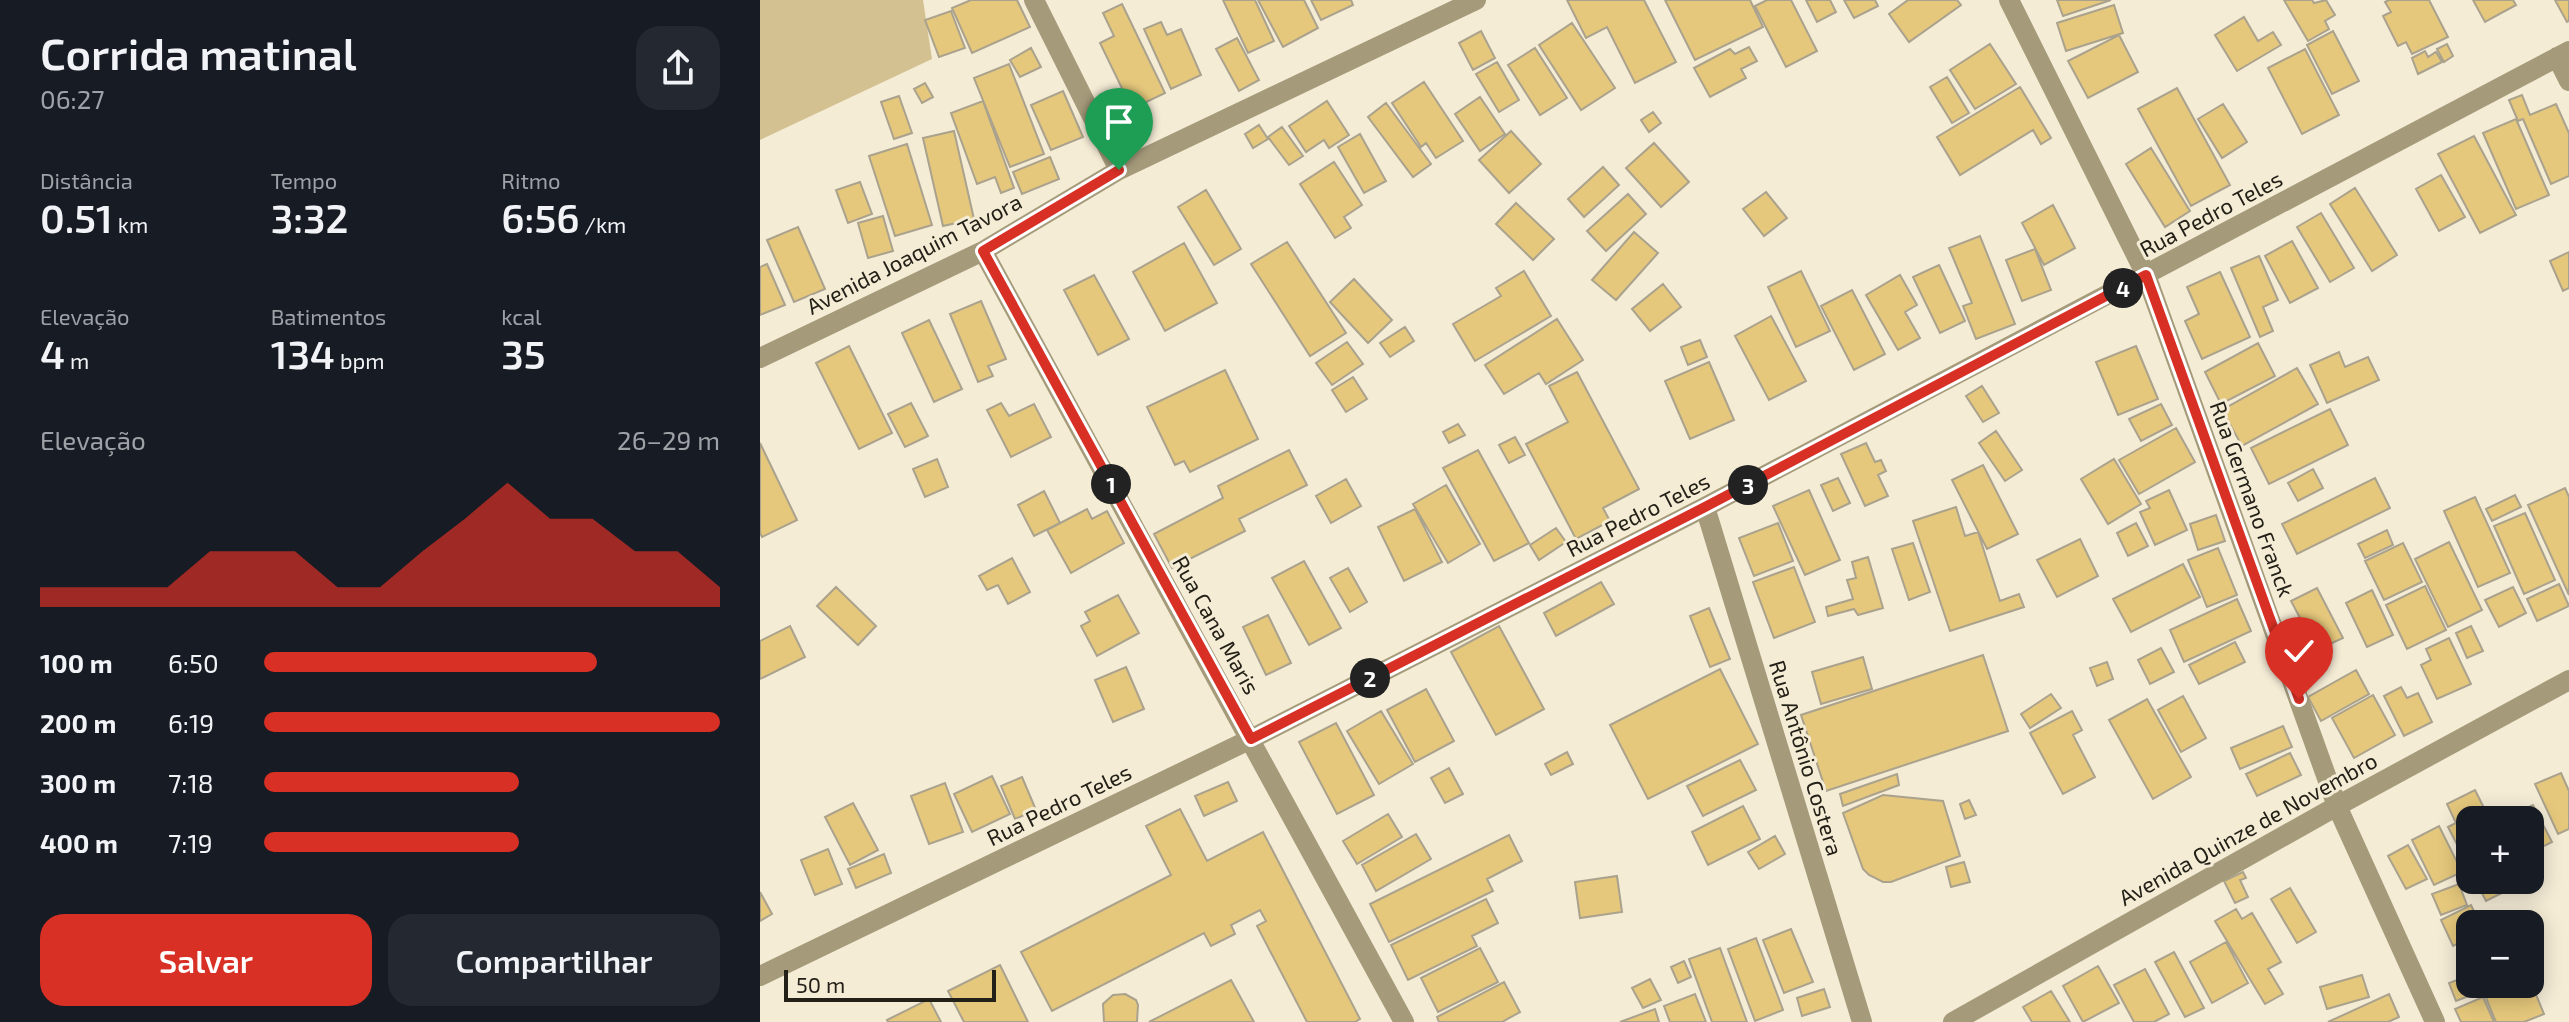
<!DOCTYPE html>
<html lang="pt">
<head>
<meta charset="utf-8">
<style>
  :root { --surface:#171b24; --page:#242831; --text:#f1f3f6; --muted:#9ea1a6; --accent:#d93025 }
  body { margin:0; font-family:"Exo 2",sans-serif; background:var(--page); color:var(--text); height:100vh; display:flex; flex-direction:column; font-size:30px; white-space:nowrap }
  * { box-sizing:border-box; margin:0 }
  p { font-size:26px; color:var(--muted) }
  .icon { flex:none; width:44px; height:44px; fill:none; stroke:currentColor; stroke-width:2; stroke-linecap:round; stroke-linejoin:round }
  .map { position:relative; flex:1; overflow:hidden }
  .details { display:flex; flex-direction:column; background:var(--surface); width:760px }
  .details>* { flex:none }
  .buttons { position:absolute; left:1696px; top:806px; display:grid; gap:16px }
  .buttons a { display:grid; place-items:center; width:88px; height:88px; border-radius:16px; background:var(--surface); box-shadow:0 4px 20px #0003; font-size:40px }
  .scale { position:absolute; left:24px; bottom:20px; width:212px; box-sizing:border-box; padding-left:8px; border:4px solid #232017; border-top:0; font-size:22px; line-height:28px; white-space:nowrap; color:#232017; -webkit-text-stroke:6px #f5ecd6; paint-order:stroke }
  .pin { position:absolute; display:grid; place-items:center; width:68px; height:68px; color:#fff; margin:-82px -34px; border-radius:50% 50% 50% 0; rotate:-45deg; box-shadow:0 0 8px #0007 }
  .pin .icon { rotate:45deg }
  .km { position:absolute; width:40px; height:40px; margin:-20px; border-radius:50%; background:#222; color:#fff; font-size:22px; line-height:40px; text-align:center }
  .round { display:grid; place-items:center; flex:none; width:84px; height:84px; border-radius:24px; background:var(--page) }
  .overview { display:flex; align-items:center; justify-content:space-between; height:136px; padding:0 40px }
  h1 { font-size:44px; font-weight:600; line-height:60px }
  .stats { display:grid; grid-template-columns:repeat(3,1fr); gap:12px; height:136px; padding:8px 40px }
  .stats div { display:grid; align-content:center }
  .stats b { font-size:40px; font-weight:600 }
  .stats small { font-size:22px; font-weight:400 }
  .stats p { font-size:22px }
  .chart { height:224px; padding:16px 40px }
  .chart p { display:flex; justify-content:space-between }
  .chart svg { width:100%; height:144px; margin-top:8px; fill:var(--accent); opacity:.7 }
  .primary-button { display:flex; gap:16px; margin-top:auto; padding:16px 40px }
  .primary-button a { flex:1; height:92px; border-radius:24px; background:var(--accent); color:#fff; font-size:32px; font-weight:600; line-height:92px; text-align:center }
  .primary-button a+a { background:var(--page); color:var(--text) }
  ul { padding:0 40px; list-style:none; font-size:26px }
  li { display:grid; grid-template-columns:128px 96px 1fr; align-items:center; height:60px }
  li i { height:20px; border-radius:10px; background:var(--accent) }
  main { display:flex; flex:1; min-height:0 }
  .map>svg:first-child { display:block }
  .green { fill:#d3c191 }
  .building { fill:#e5c87c; stroke:#aaa28d; stroke-width:2 }
  .lines { fill:none; stroke-linecap:round; stroke-linejoin:round }
  .minor { stroke:#a59b7b; stroke-width:20 }
  .route-casing { stroke:#fff; stroke-width:16 }
  .route { stroke:#d93025; stroke-width:10 }
  .labels { text-anchor:middle; stroke-width:6; stroke-linejoin:round; paint-order:stroke }
  .street-label { font-size:22px; fill:#232017; stroke:#f5ecd6 }
</style>
</head>
<body>
<main>
<section class="details">
<div class="overview"><div><h1>Corrida matinal</h1><p>06:27</p></div><a class="round"><svg class="icon" aria-label="share" viewBox="0 0 24 24"><path d="M12 15V3M7 8l5-5 5 5M5 13v7h14v-7"/></svg></a></div>
<div class="stats">
<div><p>Distância</p><b>0.51<small> km</small></b></div>
<div><p>Tempo</p><b>3:32</b></div>
<div><p>Ritmo</p><b>6:56<small> /km</small></b></div>
</div>
<div class="stats">
<div><p>Elevação</p><b>4<small> m</small></b></div>
<div><p>Batimentos</p><b>134<small> bpm</small></b></div>
<div><p>kcal</p><b>35</b></div>
</div>
<div class="chart"><p><span>Elevação</span>26–29 m</p>
<svg viewBox="0 0 160 44" preserveAspectRatio="none"><path d="M0 44V38L10 38L20 38L30 38L40 27L50 27L60 27L70 38L80 38L90 27L100 17L110 6L120 17L130 17L140 27L150 27L160 38V44z"/></svg>
</div>
<ul>
<li><b>100 m</b>6:50<i style="width:73%"></i></li>
<li><b>200 m</b>6:19<i style="width:100%"></i></li>
<li><b>300 m</b>7:18<i style="width:56%"></i></li>
<li><b>400 m</b>7:19<i style="width:56%"></i></li>
</ul>
<div class="primary-button"><a>Salvar</a><a>Compartilhar</a></div>
</section>
<div class="map">
<svg width="1809" height="1022" viewBox="0 0 1809 1022">
  <rect width="100%" height="100%" fill="#f5ecd6"/>
  <!-- green -->
  <path class="green" d="M0 0H163L172 59 0 140Z"/>
  <!-- building -->
  <path class="building" d="M211 0H257L270 27 212 53 192 8Z
    M463 0H495L514 41 488 53Z
    M498 0H544L558 28 523 47Z
    M551 0H591L593 5 561 20Z
    M807 0H884L916 62 875 83 847 27 826 38Z
    M905 0H990L1003 27 935 60Z
    M1007 0H1031L1057 51 1026 67 995 6Z
    M1046 0H1070L1076 12 1057 22Z
    M1084 0H1115L1118 6 1094 18Z
    M1148 0H1197L1201 5 1149 42 1129 14Z
    M1297 0H1351L1303 16Z
    M1524 0H1552L1554 3 1566 0 1575 15 1565 21 1569 29 1548 41Z
    M1629 0H1669L1688 37 1652 54 1646 42 1638 46 1623 16 1631 12 1625 2Z
    M1713 0H1753L1756 5 1725 22Z
    M1795 0H1809V21L1807 22Z
    M362 4 405 93 372 109 340 43 354 36 343 13Z
    M1354 5 1363 33 1306 51 1297 23Z
    M191 11 205 48 179 57 165 20Z
    M1484 17 1498 41 1513 32 1521 45 1477 71 1455 35Z
    M401 22 407 35 421 29 441 75 411 89 384 29Z
    M812 23 855 88 821 110 779 45Z
    M721 31 735 58 713 70 699 43Z
    M1573 31 1599 81 1572 94 1547 45Z
    M1359 35 1378 72 1328 98 1308 61Z
    M477 38 499 80 479 91 456 49Z
    M1230 44 1256 84 1215 109 1190 70Z
    M1687 44 1693 56 1684 62 1677 49Z
    M989 47 997 61 981 69 986 78 950 97 934 68 970 49 975 54Z
    M271 48 281 67 260 77 250 60Z
    M775 48 807 98 780 115 748 65Z
    M1545 49 1579 115 1542 134 1508 68Z
    M1665 51 1668 57 1676 52 1682 62 1658 74 1652 58Z
    M737 62 759 100 739 112 716 74Z
    M249 64 284 154 250 167 214 78Z
    M1187 77 1209 113 1192 123 1170 87Z
    M664 82 703 141 676 158 666 143 661 147 632 103Z
    M165 83 173 97 162 103 154 89Z
    M1260 87 1291 138 1281 144 1273 130 1200 175 1177 137Z
    M1417 88 1470 185 1431 206 1378 109Z
    M303 91 323 137 291 150 271 105Z
    M1762 95 1770 115 1796 104 1809 133V176L1791 184 1763 119 1758 121 1749 100Z
    M139 96 152 133 134 139 121 102Z
    M720 97 745 134 720 151 695 114Z
    M223 101 254 188 241 193 235 177 217 184 191 113Z
    M567 101 589 135 569 148 564 140 546 152 529 126Z
    M626 103 671 164 653 177 608 117Z
    M1463 104 1487 142 1462 158 1438 119Z
    M893 112 901 123 889 132 881 120Z
    M1756 119 1789 195 1756 209 1723 133Z
    M499 125 508 139 493 148 485 134Z
    M522 127 543 156 529 165 508 137Z
    M194 131 214 219 183 226 163 138Z
    M751 131 781 164 749 193 719 160Z
    M600 134 626 181 604 193 578 147Z
    M1714 136 1756 215 1720 233 1678 154Z
    M894 143 929 182 901 207 866 168Z
    M147 144 172 225 135 236 109 156Z
    M1391 148 1430 211 1405 227 1366 164Z
    M290 157 299 179 262 194 253 172Z
    M574 162 602 205 584 217 591 228 575 238 540 184Z
    M843 167 859 185 824 217 808 199Z
    M1681 175 1705 217 1679 231 1656 189Z
    M100 182 112 214 88 223 76 190Z
    M1595 188 1637 255 1612 271 1570 204Z
    M446 190 481 249 454 265 418 207Z
    M1006 192 1027 218 1004 236 983 209Z
    M868 194 886 214 846 251 827 231Z
    M756 203 794 239 773 260 736 224Z
    M1293 205 1315 248 1284 265 1262 223Z
    M1561 213 1594 268 1570 282 1537 227Z
    M123 216 133 251 108 258 98 223Z
    M38 227 65 289 34 302 7 240Z
    M874 232 898 253 856 300 832 280Z
    M1220 236 1255 324 1216 339 1203 306 1212 303 1189 248Z
    M1532 241 1558 288 1530 303 1505 256Z
    M527 242 586 333 550 356 491 264Z
    M424 243 457 303 405 331 373 272Z
    M1275 249 1291 290 1262 301 1246 260Z
    M1809 252V288L1803 291 1790 261Z
    M1499 256 1518 300 1503 307 1513 331 1500 337 1471 268Z
    M7 264 25 305 0 315V267Z
    M1179 265 1205 321 1180 333 1153 277Z
    M764 271 791 316 715 361 693 324 741 296 736 288Z
    M1041 271 1070 331 1036 347 1008 287Z
    M1460 272 1490 337 1442 359 1425 321 1439 314 1427 287Z
    M334 275 369 339 338 355 304 290Z
    M1140 275 1157 305 1145 312 1160 338 1138 350 1106 295Z
    M594 279 632 320 608 343 570 302Z
    M903 284 921 307 890 331 872 309Z
    M1092 290 1125 354 1094 370 1061 306Z
    M221 301 246 359 228 366 233 376 218 382 190 314Z
    M1011 316 1046 381 1009 400 975 336Z
    M797 319 823 360 786 384 779 373 744 394 725 365Z
    M169 320 202 389 174 402 142 333Z
    M645 327 654 341 630 357 620 343Z
    M940 340 947 357 928 365 921 347Z
    M587 342 603 364 572 385 556 363Z
    M1498 343 1515 376 1461 404 1445 372Z
    M89 346 132 433 99 449 56 363Z
    M1376 346 1398 399 1358 415 1336 362Z
    M1579 352 1585 367 1608 357 1619 380 1567 403 1550 365Z
    M949 362 974 420 930 439 905 381Z
    M1537 368 1558 404 1482 446 1462 410Z
    M465 370 498 439 430 472 424 461 415 465 387 407Z
    M817 372 879 489 843 508 850 521 816 539 766 444 808 422 789 386Z
    M593 377 607 399 586 412 572 390Z
    M1222 386 1239 413 1223 422 1206 396Z
    M151 403 168 436 145 447 128 414Z
    M241 403 249 416 274 404 291 437 251 457 227 410Z
    M1401 404 1412 425 1381 441 1369 419Z
    M1570 409 1588 445 1509 484 1491 448Z
    M698 424 705 435 689 443 683 432Z
    M1416 428 1435 462 1379 494 1359 460Z
    M1236 431 1262 470 1245 481 1219 443Z
    M755 437 765 455 749 463 739 445Z
    M0 443 37 520 2 537 0 533Z
    M1106 443 1115 462 1121 460 1126 471 1118 475 1128 496 1105 506 1081 454Z
    M529 450 547 485 479 519 485 531 412 568 394 534 463 498 458 486Z
    M718 450 769 543 734 561 683 468Z
    M177 459 188 487 165 497 153 469Z
    M1354 459 1381 504 1348 524 1321 479Z
    M1223 465 1258 534 1227 549 1192 480Z
    M1553 469 1563 488 1538 501 1528 483Z
    M1078 478 1090 503 1073 511 1061 485Z
    M1615 478 1630 508 1537 554 1522 524Z
    M586 479 601 506 571 523 556 496Z
    M686 485 720 544 688 563 653 504Z
    M1805 488 1809 497V595L1768 505Z
    M1049 490 1080 560 1045 575 1013 506Z
    M1409 490 1427 530 1395 545 1380 512 1390 508 1386 501Z
    M284 491 300 523 274 536 258 505Z
    M1755 495 1761 507 1732 521 1726 509Z
    M1715 497 1750 573 1718 587 1684 511Z
    M1196 507 1205 536 1218 532 1240 601 1259 594 1264 607 1190 631 1153 521Z
    M327 509 332 519 347 511 364 543 311 573 287 530Z
    M655 509 682 562 644 581 618 527Z
    M1765 513 1795 580 1764 594 1734 526Z
    M1456 515 1465 541 1438 550 1430 524Z
    M1018 523 1033 561 994 576 979 538Z
    M1376 523 1388 546 1368 556 1357 533Z
    M796 528 806 542 779 560 770 545Z
    M1627 530 1633 545 1605 558 1598 544Z
    M1320 539 1338 576 1297 597 1277 560Z
    M1689 542 1722 610 1688 627 1655 559Z
    M1153 543 1170 592 1149 600 1132 549Z
    M1643 543 1662 582 1624 600 1605 561Z
    M1458 548 1477 595 1447 607 1428 560Z
    M1108 557 1123 608 1098 615 1094 609 1068 616 1066 607 1093 599 1087 580 1096 578 1092 562Z
    M252 558 270 592 248 604 238 585 227 590 219 576Z
    M544 561 581 628 549 645 512 578Z
    M1423 564 1440 597 1371 632 1353 599Z
    M1034 567 1055 622 1014 638 993 582Z
    M588 568 607 602 590 612 570 578Z
    M841 582 854 604 796 636 784 613Z
    M1799 584 1809 606 1777 621 1767 599Z
    M1665 586 1686 630 1647 649 1626 605Z
    M76 587 116 626 98 645 57 606Z
    M1753 587 1766 613 1739 627 1725 600Z
    M1557 588 1583 638 1557 650 1531 601Z
    M1612 590 1633 635 1607 647 1586 603Z
    M358 595 379 633 337 656 321 626 330 621 325 612Z
    M1477 599 1491 631 1424 662 1410 630Z
    M949 608 970 659 950 667 930 616Z
    M508 615 531 663 506 675 483 627Z
    M30 626 45 657 0 679V641Z
    M739 626 784 709 736 735 691 652Z
    M1711 626 1723 651 1707 658 1696 633Z
    M1689 638 1711 684 1677 699 1661 665 1671 660 1666 649Z
    M1475 642 1485 662 1439 684 1429 665Z
    M1401 648 1414 672 1390 684 1378 660Z
    M1223 655 1248 731 1066 791 1041 715Z
    M1103 657 1112 689 1061 704 1052 672Z
    M1347 662 1353 679 1337 686 1330 668Z
    M366 667 384 709 353 722 335 680Z
    M960 669 998 744 888 799 850 725Z
    M1596 670 1609 694 1561 721 1548 697Z
    M1641 687 1647 698 1658 693 1672 722 1644 736 1624 696Z
    M666 689 694 741 655 762 627 710Z
    M1291 694 1301 708 1270 728 1261 714Z
    M1613 695 1635 735 1594 758 1572 718Z
    M1423 696 1446 738 1421 752 1398 710Z
    M1387 699 1431 777 1393 799 1349 720Z
    M621 711 653 764 619 784 587 731Z
    M1312 711 1322 730 1313 735 1335 777 1303 794 1270 733Z
    M576 723 614 795 577 814 539 742Z
    M1523 726 1532 747 1480 769 1471 748Z
    M807 752 813 764 791 775 785 764Z
    M1530 753 1541 775 1497 796 1486 774Z
    M980 760 996 790 943 816 927 786Z
    M689 768 703 794 685 803 671 778Z
    M1801 773 1809 791V829L1798 834 1775 784Z
    M1137 774 1139 785 1083 806 1080 794Z
    M232 776 250 814 212 832 194 794Z
    M262 777 276 810 255 819 241 786Z
    M468 782 477 801 444 816 435 796Z
    M185 783 203 832 169 844 151 796Z
    M1715 790 1730 820H1710V870L1688 827 1696 823 1687 804Z
    M1123 795 1183 801 1200 856 1131 882H1123L1109 875 1103 869 1083 813Z
    M1209 800 1216 815 1205 819 1200 804Z
    M93 803 118 850 90 865 65 817Z
    M1773 805 1792 842 1770 853V820H1750L1748 817Z
    M983 806 1000 839 948 865 932 832Z
    M420 809 447 861 503 832 600 1019 595 1022H547L497 926 506 921 500 910 471 925 475 934 451 946 444 933 292 1011 261 952 411 875 386 826Z
    M628 814 642 837 597 864 583 841Z
    M1679 826 1702 872 1674 885 1652 840Z
    M656 834 671 859 616 891 602 865Z
    M749 835 762 861 727 879 733 891 629 942 610 904Z
    M1015 836 1025 854 999 869 988 852Z
    M1648 845 1667 879 1646 889 1628 856Z
    M68 849 82 884 55 895 41 860Z
    M124 854 131 873 96 888 88 869Z
    M1204 862 1210 882 1191 887 1186 867Z
    M1483 872 1486 878 1480 880 1488 897 1475 903 1464 881Z
    M857 876 862 912 820 918 815 882Z
    M1715 880H1760L1762 883 1726 901Z
    M1699 884 1707 905 1681 915 1672 894Z
    M1530 888 1556 932 1537 943 1511 899Z
    M0 892 12 914 0 921Z
    M726 899 738 923 712 936 717 946 648 980 631 945Z
    M1711 905 1720 924H1710V938L1693 946 1681 920Z
    M1476 909 1482 919 1492 913 1521 962 1508 969 1523 994 1505 1004 1455 921Z
    M1031 929 1053 982 1024 993 1003 940Z
    M996 938 1023 1010 995 1021 968 949Z
    M1466 942 1488 983 1452 1003 1430 962Z
    M720 948 738 982 678 1012 661 978Z
    M960 948 987 1022H952L929 959Z
    M1414 952 1444 1008 1425 1017 1395 962Z
    M924 961 931 977 918 983 911 967Z
    M240 965 268 1022H204L188 991Z
    M1338 966 1359 1003 1323 1022 1303 986Z
    M1385 969 1409 1014 1394 1022H1374L1354 985Z
    M1602 975 1609 997 1567 1009 1560 987Z
    M1710 975V984H1740L1696 1001 1689 983Z
    M890 979 901 1000 883 1008 872 988Z
    M471 980 494 1022H389Z
    M1770 980 1784 1014 1764 1022H1736L1726 998 1761 984H1770Z
    M744 982 760 1012 742 1022H679L677 1017Z
    M1064 989 1070 1007 1042 1016 1037 998Z
    M1291 991 1310 1022H1272L1263 1007Z
    M365 994 376 1000 378 1005 377 1022H344L343 1004 353 995Z
    M935 994 946 1022H910L904 1006Z
    M1629 994 1639 1017 1628 1022H1568Z
    M1723 997 1734 1022H1701L1695 1009Z
    M169 999 181 1022H128L127 1020Z
    M895 1009 899 1022H860Z"/>
  <g class="lines">
    <!-- minor -->
    <path class="minor" d="M274 0 359 170
      M1249 0 1386 275 1577 806 1675 1022
      M1797 57 1809 81
      M223 251 644 1022
      M0 358 223 251 359 170 716 0
      M945 507 1102 1022
      M0 976 491 739 945 507 1809 51
      M1193 1022 1577 806 1809 680"/>
  </g>
  <g class="lines">
    <!-- route casing -->
    <g class="route-casing">
      <path id="route" d="M359 170 223 251 491 739 945 507 1386 275 1539 699"/>
    </g>
    <!-- route -->
    <use href="#route" class="route"/>
  </g>
  <g class="labels">
    <!-- street labels -->
    <g class="street-label">
      <text transform="translate(1451 214) rotate(-28)" y="8">Rua Pedro Teles</text>
      <text transform="translate(154 254) rotate(-27)" y="8">Avenida Joaquim Tavora</text>
      <text transform="translate(1492 499) rotate(70)" y="8">Rua Germano Franck</text>
      <text transform="translate(878 515) rotate(-27)" y="8">Rua Pedro Teles</text>
      <text transform="translate(456 625) rotate(61)" y="8">Rua Cana Maris</text>
      <text transform="translate(1046 758) rotate(73)" y="8">Rua Antônio Costera</text>
      <text transform="translate(299 805) rotate(-26)" y="8">Rua Pedro Teles</text>
      <text transform="translate(1488 829) rotate(-29)" y="8">Avenida Quinze de Novembro</text>
    </g>
  </g>
</svg>
<div class="buttons">
<a>+</a>
<a>−</a>
</div>
<div class="scale">50 m</div>
<div class="pin" style="left:359px;top:170px;background:#1e9e55"><svg class="icon" aria-label="arrive" viewBox="0 0 24 24"><path d="M6 21V4h12l-3 4 3 4H6"/></svg></div>
<div class="pin" style="left:1539px;top:699px;background:#d93025"><svg class="icon" aria-label="check" viewBox="0 0 24 24"><path d="M5 12l5 5 9-10"/></svg></div>
<b class="km" style="left:351px;top:484px">1</b>
<b class="km" style="left:610px;top:678px">2</b>
<b class="km" style="left:988px;top:485px">3</b>
<b class="km" style="left:1363px;top:288px">4</b>
</div>
</main>
</body>
</html>
